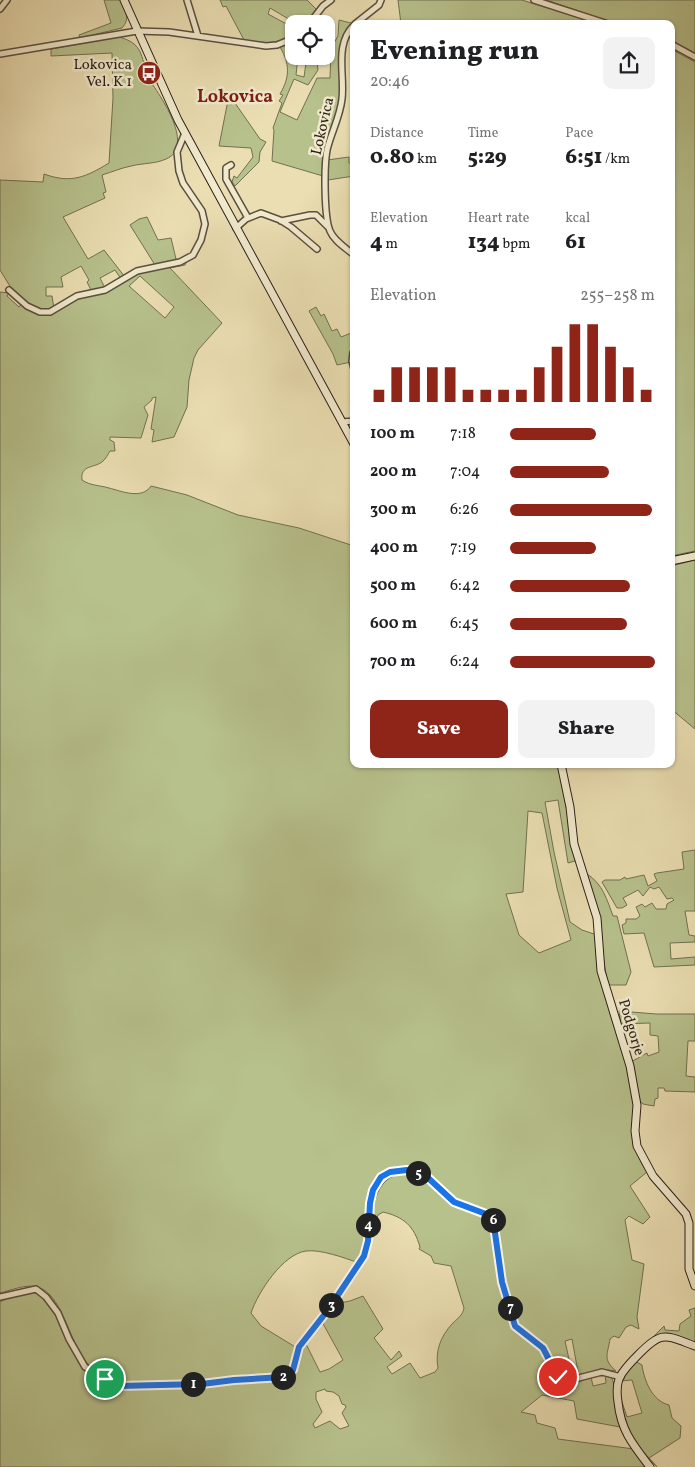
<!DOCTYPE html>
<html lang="en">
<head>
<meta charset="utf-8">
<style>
  :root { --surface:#fff; --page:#f2f2f2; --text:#202124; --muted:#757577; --accent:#8f2418 }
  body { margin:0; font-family:Vollkorn,serif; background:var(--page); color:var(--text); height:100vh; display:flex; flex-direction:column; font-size:19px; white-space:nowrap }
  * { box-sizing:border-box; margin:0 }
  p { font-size:16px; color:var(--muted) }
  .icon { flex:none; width:28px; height:28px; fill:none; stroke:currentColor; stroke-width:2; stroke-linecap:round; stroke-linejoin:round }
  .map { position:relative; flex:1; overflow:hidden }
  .sheet { position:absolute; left:350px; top:20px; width:325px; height:748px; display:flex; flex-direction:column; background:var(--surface); border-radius:10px; box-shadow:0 1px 4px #0004 }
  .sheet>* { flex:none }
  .buttons { position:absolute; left:285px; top:15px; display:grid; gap:10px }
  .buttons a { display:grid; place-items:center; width:50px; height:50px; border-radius:10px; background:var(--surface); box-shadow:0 1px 4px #0004; font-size:25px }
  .pin { position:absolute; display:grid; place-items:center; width:42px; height:42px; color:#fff; margin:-21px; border:2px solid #fff; border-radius:50%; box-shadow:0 1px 5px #0007 }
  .km { position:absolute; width:25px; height:25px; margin:-12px; border-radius:50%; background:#222; color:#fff; font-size:14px; line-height:25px; text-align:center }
  .round { display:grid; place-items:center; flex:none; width:52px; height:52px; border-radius:10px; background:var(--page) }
  .summary { display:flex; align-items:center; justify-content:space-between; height:85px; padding:0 20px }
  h1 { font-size:28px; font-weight:800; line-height:38px }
  .figures { display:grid; grid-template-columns:repeat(3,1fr); gap:8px; height:85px; padding:5px 20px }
  .figures div { display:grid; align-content:center }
  .figures b { font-size:21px; font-weight:800 }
  .figures small { font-size:14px; font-weight:400 }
  .figures p { font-size:14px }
  .chart { height:140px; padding:10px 20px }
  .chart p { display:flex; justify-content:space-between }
  .chart svg { width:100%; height:90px; margin-top:5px; stroke:var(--accent); stroke-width:6 }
  .cta { display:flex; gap:10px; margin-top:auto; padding:10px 20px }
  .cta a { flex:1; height:58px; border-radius:10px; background:var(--accent); color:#fff; font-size:20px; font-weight:800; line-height:58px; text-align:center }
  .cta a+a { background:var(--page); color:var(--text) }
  ul { padding:0 20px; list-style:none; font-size:16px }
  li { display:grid; grid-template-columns:80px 60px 1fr; align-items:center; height:38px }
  li i { height:12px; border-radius:6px; background:var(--accent) }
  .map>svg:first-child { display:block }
  .green { fill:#b7c18c; stroke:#717052; fill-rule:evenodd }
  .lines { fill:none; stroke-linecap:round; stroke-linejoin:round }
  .street-casing { stroke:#5b4f3f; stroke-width:8 }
  .secondary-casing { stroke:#2b1f19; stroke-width:9 }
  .street { stroke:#f1eacd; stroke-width:5 }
  .secondary { stroke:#f1eacd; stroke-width:7 }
  .route-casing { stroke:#fff; stroke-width:10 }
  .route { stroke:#1a73e8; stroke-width:6 }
  .labels { text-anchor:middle; stroke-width:5; stroke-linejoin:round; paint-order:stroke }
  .poi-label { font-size:15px; fill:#2b1f19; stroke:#f1eacd; text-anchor:end }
  .street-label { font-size:15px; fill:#2b1f19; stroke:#f1eacd }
  .quarter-label { font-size:18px; font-weight:bold; fill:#7a1f14; stroke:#f1eacd }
</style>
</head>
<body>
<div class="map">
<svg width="695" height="1467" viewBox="0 0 695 1467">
  <rect width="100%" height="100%" fill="#eadeb2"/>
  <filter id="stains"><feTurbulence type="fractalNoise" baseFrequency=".004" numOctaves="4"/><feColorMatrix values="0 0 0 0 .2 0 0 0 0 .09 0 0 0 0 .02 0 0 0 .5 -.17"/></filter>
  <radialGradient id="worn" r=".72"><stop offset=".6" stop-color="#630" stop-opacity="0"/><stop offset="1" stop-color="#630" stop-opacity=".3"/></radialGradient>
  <!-- green -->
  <path class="green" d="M104 0H120C125 11 131 18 122 28L80 38 79 35 111 23Z
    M220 0H307L316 9 306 24H297L270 8 268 14 294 28V35C277 45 262 43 244 40L226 6 223 7Z
    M398 0H522L598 24H401Z
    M546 0H695V53L671 40V24H618Z
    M339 20 351 23 339 56 340 94 337 114 323 154V176L272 161 274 130 273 128 282 103 279 101 283 95 280 94C290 77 290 64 280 47L294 41V56H298L296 75 304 77 307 56H310V61H317L318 70 308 85 294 79 280 112 297 120 317 78H330L331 48 338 36Z
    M119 37C141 43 141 53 146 72L144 73C155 87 198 146 166 159 155 164 143 163 131 166 121 168 112 172 102 175L106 192 103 193 105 198 63 217 88 259 104 250 125 277 121 279 115 270 100 278 105 288 92 292 87 282 89 280 81 266 61 277 63 287H46V296H52L54 309 48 311 36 310 11 288 0 270V180L43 182 44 174C71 184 86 177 109 163L113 98 112 53 51 56V49Z
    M671 49 695 62V551L671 556Z
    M228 100 235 103 260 139 266 142 260 152 259 162 235 186 232 182 234 176 237 178 253 157 251 148 219 146Z
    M349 157V163H354V176L328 180 327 160Z
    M147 217 158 240 171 238 176 259 169 263 155 265 130 225 139 219Z
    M187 261 185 265 170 268 222 323 198 350 194 358 189 380 187 407 174 437 152 442 154 430 151 429 156 397 152 398V400L144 407 148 415 141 438 110 437V440L114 442 115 451H110C108 454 106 459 102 462 94 468 80 465 82 480 91 486 99 485 109 488 121 491 142 500 151 486L187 495 238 515 299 528 354 546V764H559L575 861 568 863 558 800 545 802 554 852 570 922 582 930 597 935C597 956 603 974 609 994 618 1029 631 1067 634 1102 636 1128 631 1150 647 1172L630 1186 650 1217 643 1224 629 1216 625 1220 632 1260 644 1264 637 1317 639 1329 631 1325 626 1327 619 1338 614 1336 610 1339C608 1354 602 1359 616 1371L600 1369 576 1378 560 1376C554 1366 552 1355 546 1346 539 1336 523 1330 514 1321 507 1299 503 1276 500 1254 498 1242 501 1227 494 1216 487 1205 467 1206 456 1200 453 1199 450 1195 447 1193 427 1176 422 1162 392 1168 360 1175 367 1221 364 1245 363 1251 361 1257 359 1263 345 1258 320 1249 306 1251 283 1254 258 1292 251 1313L261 1326 297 1348C294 1356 293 1371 284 1375 273 1380 259 1374 247 1375 234 1376 222 1380 209 1381 201 1382 191 1381 183 1382 152 1383 116 1388 91 1367 70 1350 64 1293 37 1287 25 1284 12 1290 0 1293V292L9 293 7 296 19 307 22 303 42 314 76 298 108 291 135 274ZM140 276 174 307 165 318 129 286ZM528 811 542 813 557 888 571 940 539 953 519 935 506 894 523 892ZM572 1339 578 1372 572 1373 565 1341Z
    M316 307 321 316 324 314 332 331 337 329 341 337 354 332 351 362 337 365 333 354 309 311Z
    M695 560V729L671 709V566Z
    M695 850V911H685L689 935 695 936V942L670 943 671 959 695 957V965L654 967 644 933 624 934 622 925 626 923V919H636L640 916 636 907 642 904 645 907 652 903 656 909H666L667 904 674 900 672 898 667 899 659 887 654 889 650 887 643 896 638 890 623 898 627 905 622 908H617L602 882 605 880H620L625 877 626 879 644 875 648 886 657 881 654 874 657 873 684 869 682 852Z
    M587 874C603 884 607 900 613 916H617L631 972 626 985H608L603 957 601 923 584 875Z
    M619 1011 656 1014H695V1041H688L686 1076 695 1077V1092L665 1091 664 1088H658V1098L655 1099 654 1106 643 1104 640 1101 631 1062 647 1053 648 1056 659 1052 658 1036 650 1035V1023L621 1024Z
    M402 1173C437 1177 435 1197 461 1209 472 1214 484 1213 491 1224 494 1247 499 1307 512 1325 519 1335 534 1339 541 1349 548 1358 548 1370 555 1380L547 1390 554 1395 566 1387 565 1382H578L591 1377 593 1386 606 1383 605 1374 611 1376C615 1382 618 1417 620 1427L577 1419 574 1401 542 1395 521 1412 535 1415 537 1423 555 1428 558 1439 634 1449 648 1467H0V1302L12 1296 29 1292 36 1293 44 1298 52 1307 79 1361 122 1386 143 1388 212 1386 243 1381 283 1380 293 1374 305 1342 320 1372 329 1369 343 1360 321 1320 335 1304 350 1301 363 1296 383 1329 374 1338 391 1360 399 1351 402 1356 387 1367 392 1374 410 1363 420 1378 435 1372 438 1368C435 1352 440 1337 452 1324 457 1319 463 1315 464 1308L451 1266 434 1263 431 1256 419 1249 420 1247C414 1226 404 1217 383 1212L378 1215 375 1225 372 1224C373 1202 377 1178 402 1173ZM325 1389 326 1391 333 1392 339 1396 342 1404 345 1405 346 1407 342 1413 349 1426 340 1429 330 1421 315 1428 313 1424 322 1412 316 1399V1392Z
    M695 1308V1344C677 1338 671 1329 651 1339L664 1326 665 1330 679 1331 680 1324 691 1316 689 1310Z
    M635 1361 642 1365C644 1380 652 1401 669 1405L672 1418 681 1426 680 1438 649 1458 657 1467 631 1438 625 1429 619 1393 627 1417 642 1413 632 1380 621 1381Z"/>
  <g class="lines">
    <!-- street casing -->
    <g class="street-casing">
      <path id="street" d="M187 0 198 36
        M534 0 608 24
        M0 9 7 0
        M309 24 323 6 331 0
        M355 24 379 5 381 0
        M354 25C334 45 345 74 342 99 340 117 331 133 327 150 324 166 324 217 330 231 334 241 346 248 354 255
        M671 44 695 57
        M0 54 137 31 169 32 266 46 277 45 294 38
        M231 165 226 168V179L248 218
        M281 221 310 215H316L329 228
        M236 228 246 219 261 213 280 220 291 227 317 249
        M9 290 27 306 40 312H50L77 296 105 290 137 271 180 262 193 255 201 240 205 224 202 211 183 183 179 171 177 152 185 133
        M353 353 352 361 354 369
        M342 422 354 421
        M0 1297 36 1289 46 1297 58 1313 69 1339 85 1367 119 1386 202 1384 234 1380 283 1377 293 1370 299 1347 328 1310 364 1256 368 1241 370 1203 373 1190 381 1177 390 1172 407 1170 416 1172 426 1176 453 1201 486 1214 493 1219 502 1282 515 1325 543 1348 558 1377 567 1381 602 1372 621 1377"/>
    </g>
    <!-- secondary casing -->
    <g class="secondary-casing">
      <path id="secondary" d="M124 0 178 120 354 444
        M671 561 695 556
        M561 764 570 807 574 844 597 918 601 971 630 1066 637 1105 635 1131 637 1146 653 1176 686 1214 689 1223V1269L695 1286
        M650 1467C633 1445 621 1431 618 1402 617 1395 616 1387 619 1379 622 1371 632 1361 638 1355 662 1330 665 1335 695 1346"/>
    </g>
    <!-- street -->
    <use href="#street" class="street"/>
    <!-- secondary -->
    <use href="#secondary" class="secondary"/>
  </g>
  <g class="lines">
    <!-- route casing -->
    <g class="route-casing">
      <path id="route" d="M105 1379 119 1386 202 1384 234 1380 283 1377 293 1370 299 1347 328 1310 364 1256 368 1241 370 1203 373 1190 381 1177 390 1172 407 1170 426 1176 454 1202 486 1214 493 1219 502 1282 515 1326 543 1348 558 1377"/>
    </g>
    <!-- route -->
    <use href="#route" class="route"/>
  </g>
  <!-- icons -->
  <defs>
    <g id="bus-disc" transform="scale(1.25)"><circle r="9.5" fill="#8f2418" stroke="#f1eacd"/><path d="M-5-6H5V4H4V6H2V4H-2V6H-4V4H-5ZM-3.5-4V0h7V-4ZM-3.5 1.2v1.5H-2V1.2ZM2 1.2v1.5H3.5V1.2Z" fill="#fff"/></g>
  </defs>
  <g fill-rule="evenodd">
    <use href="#bus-disc" x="149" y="73"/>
  </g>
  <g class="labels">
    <!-- poi labels -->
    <g class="poi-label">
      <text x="132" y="69">Lokovica<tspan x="132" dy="17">Vel. K 1</tspan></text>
    </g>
    <!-- street labels -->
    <g class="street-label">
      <text transform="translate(322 126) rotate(-77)" y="5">Lokovica</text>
      <text transform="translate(632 1027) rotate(73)" y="5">Podgorje</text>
    </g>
    <!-- quarter labels -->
    <g class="quarter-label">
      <text x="235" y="102">Lokovica</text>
    </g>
  </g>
  <rect width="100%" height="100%" filter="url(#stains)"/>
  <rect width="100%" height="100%" fill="url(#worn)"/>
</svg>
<div class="buttons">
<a><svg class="icon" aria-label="locate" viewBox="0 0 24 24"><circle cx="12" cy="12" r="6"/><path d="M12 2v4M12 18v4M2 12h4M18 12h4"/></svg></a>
</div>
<div class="pin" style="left:105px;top:1379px;background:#1e9e55"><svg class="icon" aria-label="arrive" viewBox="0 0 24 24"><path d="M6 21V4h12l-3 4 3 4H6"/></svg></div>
<div class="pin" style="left:558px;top:1377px;background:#d93025"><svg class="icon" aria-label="check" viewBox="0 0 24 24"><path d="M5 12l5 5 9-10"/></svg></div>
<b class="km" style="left:193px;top:1384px">1</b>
<b class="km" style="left:283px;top:1377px">2</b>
<b class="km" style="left:331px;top:1305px">3</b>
<b class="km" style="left:368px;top:1225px">4</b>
<b class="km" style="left:418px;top:1173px">5</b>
<b class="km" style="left:493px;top:1220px">6</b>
<b class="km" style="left:510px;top:1308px">7</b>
<section class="sheet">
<div class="summary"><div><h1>Evening run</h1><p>20:46</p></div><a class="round"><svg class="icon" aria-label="share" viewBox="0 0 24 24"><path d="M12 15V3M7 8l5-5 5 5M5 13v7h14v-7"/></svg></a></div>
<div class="figures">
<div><p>Distance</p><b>0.80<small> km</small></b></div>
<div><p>Time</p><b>5:29</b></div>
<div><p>Pace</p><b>6:51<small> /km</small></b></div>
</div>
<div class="figures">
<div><p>Elevation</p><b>4<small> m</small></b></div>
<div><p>Heart rate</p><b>134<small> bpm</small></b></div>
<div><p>kcal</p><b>61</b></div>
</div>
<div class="chart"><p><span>Elevation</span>255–258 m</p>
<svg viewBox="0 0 160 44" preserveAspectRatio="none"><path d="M5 44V38M15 44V27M25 44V27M35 44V27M45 44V27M55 44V38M65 44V38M75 44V38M85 44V38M95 44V27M105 44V17M115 44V6M125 44V6M135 44V17M145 44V27M155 44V38"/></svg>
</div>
<ul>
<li><b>100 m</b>7:18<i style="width:59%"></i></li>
<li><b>200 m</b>7:04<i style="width:68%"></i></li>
<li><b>300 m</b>6:26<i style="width:98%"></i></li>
<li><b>400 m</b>7:19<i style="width:59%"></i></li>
<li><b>500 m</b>6:42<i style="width:83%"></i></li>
<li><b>600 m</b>6:45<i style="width:81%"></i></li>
<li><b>700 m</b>6:24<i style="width:100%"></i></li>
</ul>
<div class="cta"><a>Save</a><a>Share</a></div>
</section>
</div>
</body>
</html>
